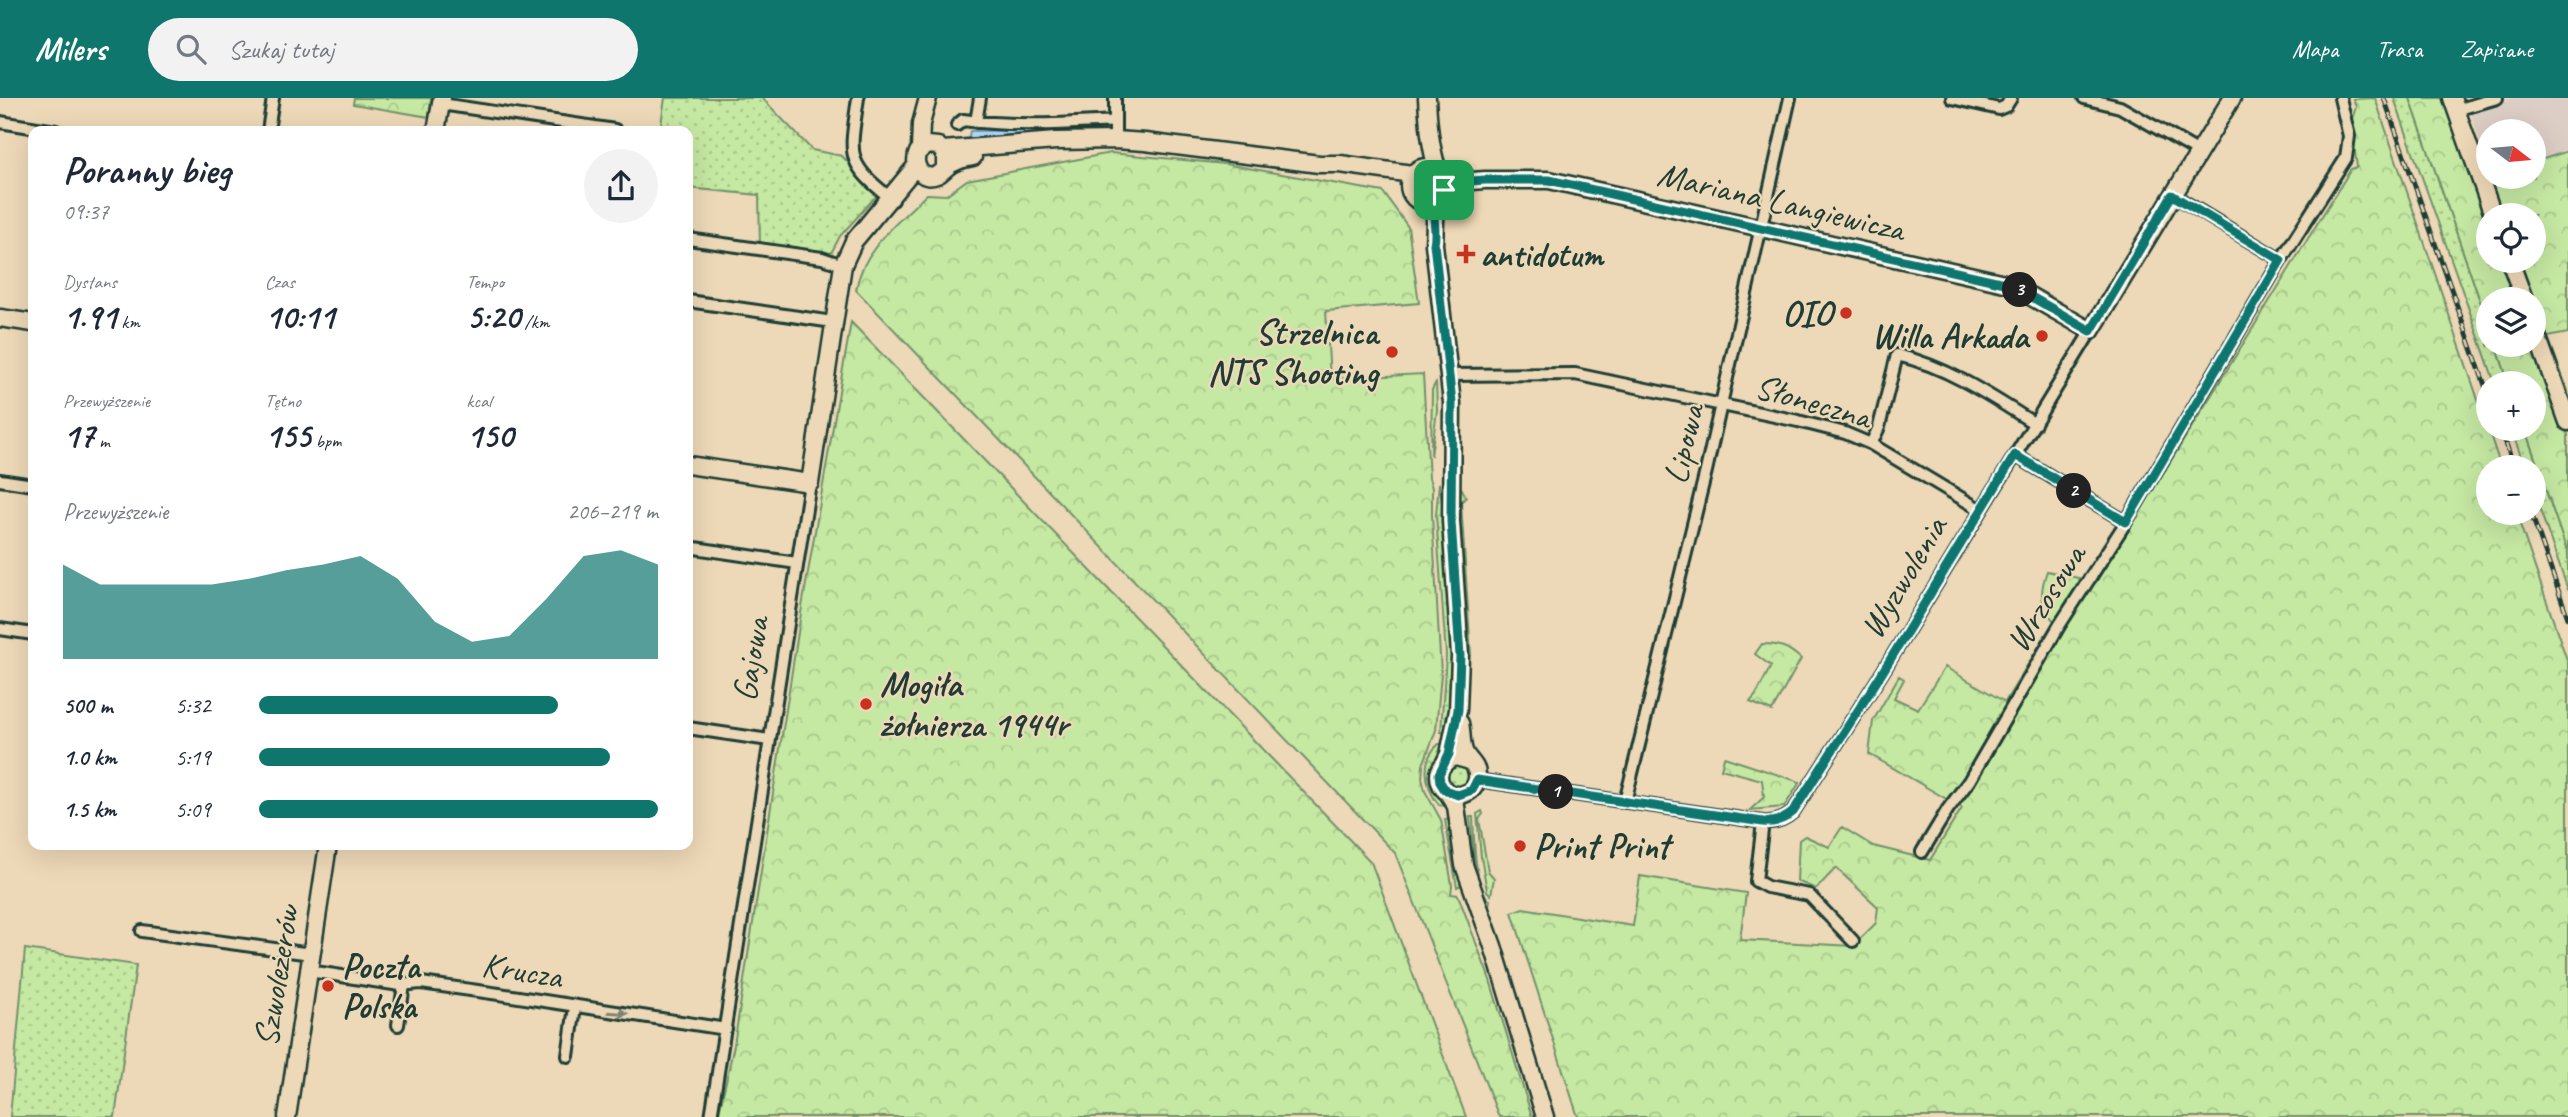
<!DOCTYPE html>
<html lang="pl">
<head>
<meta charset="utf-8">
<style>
  :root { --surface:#fff; --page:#f2f2f3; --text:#1f2937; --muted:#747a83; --accent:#0f766e }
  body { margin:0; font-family:Caveat,sans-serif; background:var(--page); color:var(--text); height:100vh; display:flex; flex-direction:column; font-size:26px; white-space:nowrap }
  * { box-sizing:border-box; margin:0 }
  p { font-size:23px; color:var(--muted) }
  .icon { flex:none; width:38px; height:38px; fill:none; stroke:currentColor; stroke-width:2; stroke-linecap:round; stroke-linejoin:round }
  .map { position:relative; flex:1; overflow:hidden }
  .sheet { position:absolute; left:28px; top:28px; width:665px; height:724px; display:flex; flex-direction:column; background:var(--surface); border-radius:14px; box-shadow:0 7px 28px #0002 }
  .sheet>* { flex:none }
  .needle { width:46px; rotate:106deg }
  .tools { position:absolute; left:2476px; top:21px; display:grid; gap:14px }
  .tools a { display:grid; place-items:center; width:70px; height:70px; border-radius:50%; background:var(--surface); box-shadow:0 7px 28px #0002; font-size:35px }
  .pin { position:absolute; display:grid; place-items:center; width:60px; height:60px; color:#fff; margin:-30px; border-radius:14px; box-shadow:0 4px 10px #0006 }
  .km { position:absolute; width:35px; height:35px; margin:-18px; border-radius:50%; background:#222; color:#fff; font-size:19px; line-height:35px; text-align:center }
  .round { display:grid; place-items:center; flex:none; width:74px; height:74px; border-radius:37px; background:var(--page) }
  .head { display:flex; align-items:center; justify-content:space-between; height:119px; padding:0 35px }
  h1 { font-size:38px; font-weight:800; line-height:52px }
  .figures { display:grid; grid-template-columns:repeat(3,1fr); gap:10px; height:119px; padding:7px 35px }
  .figures div { display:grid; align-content:center }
  .figures b { font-size:35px; font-weight:800 }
  .figures small { font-size:19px; font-weight:400 }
  .figures p { font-size:19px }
  .chart { height:196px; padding:14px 35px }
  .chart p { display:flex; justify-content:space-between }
  .chart svg { width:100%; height:126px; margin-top:7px; fill:var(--accent); opacity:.7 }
  ul { padding:0 35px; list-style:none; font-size:23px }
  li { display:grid; grid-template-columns:112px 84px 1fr; align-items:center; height:52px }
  li i { height:18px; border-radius:9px; background:var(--accent) }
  header { display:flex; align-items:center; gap:42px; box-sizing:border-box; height:98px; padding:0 35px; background:var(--accent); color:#fff }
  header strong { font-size:33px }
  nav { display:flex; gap:38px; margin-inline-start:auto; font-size:24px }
  .search { width:490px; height:63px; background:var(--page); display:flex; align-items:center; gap:18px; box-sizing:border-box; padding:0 24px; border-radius:38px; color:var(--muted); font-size:26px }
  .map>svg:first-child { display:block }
  .built { fill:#dccdc5 }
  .grass { fill:url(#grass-dots); stroke:#72926b; stroke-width:2 }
  .forest { fill:url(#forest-crowns); stroke:#72926b; stroke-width:2 }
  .water { fill:url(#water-waves); stroke:#7597a9; stroke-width:2 }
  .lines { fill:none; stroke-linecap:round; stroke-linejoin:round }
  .street-casing { stroke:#1f3d34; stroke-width:16 }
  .secondary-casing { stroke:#1f3d34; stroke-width:21 }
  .street { stroke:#edd8b7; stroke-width:10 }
  .secondary { stroke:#edd8b7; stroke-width:16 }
  .rail-casing { stroke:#1f3d34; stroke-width:5 }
  .rail { stroke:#edd8b7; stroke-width:2.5; stroke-dasharray:8; stroke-linecap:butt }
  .oneway { fill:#7c836f }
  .route-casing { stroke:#fff; stroke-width:14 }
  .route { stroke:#0f766e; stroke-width:9 }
  .poi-dot { fill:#c8321e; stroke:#edd8b7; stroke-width:2.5 }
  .labels { text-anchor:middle; stroke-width:5; stroke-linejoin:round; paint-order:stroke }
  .street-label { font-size:35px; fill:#1f3d34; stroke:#edd8b7 }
  .poi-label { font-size:35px; font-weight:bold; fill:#1f3d34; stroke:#edd8b7; text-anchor:start }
</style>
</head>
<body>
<header>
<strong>Milers</strong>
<div class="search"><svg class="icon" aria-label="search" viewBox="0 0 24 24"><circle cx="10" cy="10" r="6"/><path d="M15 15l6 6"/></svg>Szukaj tutaj</div>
<nav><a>Mapa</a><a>Trasa</a><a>Zapisane</a></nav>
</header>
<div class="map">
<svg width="2568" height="1019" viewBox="0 0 2568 1019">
  <defs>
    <pattern id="grass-dots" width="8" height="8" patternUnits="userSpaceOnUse" patternTransform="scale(1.75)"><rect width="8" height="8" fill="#c5e8a2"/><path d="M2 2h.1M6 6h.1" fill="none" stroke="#a9c88c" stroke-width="1.8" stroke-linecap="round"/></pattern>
    <pattern id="forest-crowns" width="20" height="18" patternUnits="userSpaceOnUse" patternTransform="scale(1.75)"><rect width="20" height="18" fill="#c5e8a2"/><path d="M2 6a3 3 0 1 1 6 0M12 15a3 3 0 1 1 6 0" fill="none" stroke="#a9c88c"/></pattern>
    <pattern id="water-waves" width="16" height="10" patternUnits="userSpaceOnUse" patternTransform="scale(1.75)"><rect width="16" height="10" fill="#aed3f7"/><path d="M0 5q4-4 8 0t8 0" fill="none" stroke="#95b6d4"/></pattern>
  </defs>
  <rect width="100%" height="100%" fill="#edd8b7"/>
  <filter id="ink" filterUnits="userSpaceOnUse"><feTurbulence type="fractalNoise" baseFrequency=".0143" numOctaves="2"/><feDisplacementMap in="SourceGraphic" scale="14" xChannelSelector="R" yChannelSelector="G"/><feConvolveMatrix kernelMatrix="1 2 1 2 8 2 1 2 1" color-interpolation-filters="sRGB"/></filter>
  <g filter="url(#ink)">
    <!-- built -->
    <path class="built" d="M2514 0H2568V53L2534 64V33H2488V68L2470 12Z"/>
    <!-- grass -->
    <path class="grass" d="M665 0H762L812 52 842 58 878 96 840 138 827 163 760 148 759 97 688 90V33H660Z
      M2394 0H2410L2488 226V247H2496L2509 285H2495Z
      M1416 88a11 11 0 1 1 22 0a11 11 0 1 1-22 0Z
      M1436 284 1437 312 1431 358 1432 292Z
      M2511 331H2525L2568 456V492L2534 395V369H2525Z
      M1439 385 1447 435 1454 541 1449 636 1441 634 1446 557 1436 417Z
      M1459 390 1462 391 1466 399 1461 404 1471 557H1468L1457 423Z
      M1439 646H1448L1439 663 1452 709 1439 707C1425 690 1420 661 1439 646Z
      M1447 678a11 11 0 1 1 22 0a11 11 0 1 1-22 0Z
      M1482 713 1483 716 1479 721 1488 773 1494 780 1491 797 1487 793 1481 759 1477 716Z
      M1470 719H1473C1474 737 1474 793 1490 802L1488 813C1474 783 1473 751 1470 719Z
      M1454 720 1464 786 1457 789 1445 722Z
      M25 851 136 867 115 1019H10Z"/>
    <!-- forest -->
    <path class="forest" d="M354 0H431L429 19 353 6Z
      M2375 0 2501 369H2488V415H2516L2568 565V1019H1578L1512 814 1523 810 1633 828 1640 778 1746 795 1740 842 1853 848 1876 825 1878 809 1836 770 1816 791 1797 783 1799 742 1805 738 1829 749 1842 729 1873 748 1930 762 1962 710 1869 656 1873 623 1899 578 1904 581 1894 600 1918 611 1945 569 2005 604 2054 523C2039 507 2040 492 2047 473L2096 484 2351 71 2357 69 2351 24 2356 9 2353 1Z
      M2410 0H2448L2488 120V163H2505L2519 201H2488V226Z
      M2568 53V235L2548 239 2568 293V312L2543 241 2546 236 2519 163H2534V117H2502L2489 80 2534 79V64Z
      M1111 55 1225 66 1383 94 1408 129 1419 205 1326 213 1330 281 1423 276 1429 380 1432 390V417L1441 576 1436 632 1423 667 1422 680 1425 693 1441 722 1452 787 1451 796 1458 797 1490 882 1532 1019H1499L1395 755 856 192C862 152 899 123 927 96L946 97 967 82Z
      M851 224 1371 764 1466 1019H718L734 947 801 515Z
      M2534 242 2568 337V456L2525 331H2534V285H2509L2496 247H2534Z
      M1762 546C1780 546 1788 549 1801 561L1772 613 1750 604 1756 597 1771 568 1755 556Z
      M1724 659 1800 684 1784 709 1750 712 1764 699 1762 682 1721 671Z"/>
    <!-- water -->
    <path class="water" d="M1104 29V34L1060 36V31Z
      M1046 32V37L968 43 970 33Z"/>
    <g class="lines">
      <!-- street casing -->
      <g class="street-casing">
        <path id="street" d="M858 0C850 58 844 64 893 102
          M1952 0 1999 11 2006 8 2011 0
          M2084 0 2120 9 2199 54
          M441 6 615 32
          M2456 12 2497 0
          M0 24 56 33
          M976 24 980 0
          M957 27 963 22C1012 29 1065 26 1115 23
          M268 33 273 0
          M1115 42V0
          M2173 97 2281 162
          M688 141 822 160 843 167
          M688 203 833 224
          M1448 277 1575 276 1798 323 1845 335 1871 346 1981 412
          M1871 346 1879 329 1897 257C1948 269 1991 298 2035 326
          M2015 357 2126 424
          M0 382 33 387
          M688 449 797 465
          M0 531 33 536
          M688 630 769 642
          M1477 682 1763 724C1775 725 1784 722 1793 714L1882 575 2091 233
          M1625 704 1706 373 1790 0
          M1763 724 1756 783 1767 789 1809 797 1853 843
          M1922 754 1948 711 1969 683 2059 528 2126 424 2281 162 2346 60 2349 38 2340 0
          M142 833 311 856
          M309 873 400 887 421 885 499 896 726 931
          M398 927 404 887
          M568 958 575 909
          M711 1019 810 385"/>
      </g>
      <!-- secondary casing -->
      <g class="secondary-casing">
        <path id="secondary" d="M1427 0C1428 22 1430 54 1439 74
          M2452 0 2493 117
          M436 33 442 0
          M920 51 921 26 928 0
          M943 52 1056 43 1115 42 1145 44 1319 66H1340L1412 76
          M1409 87a18 18 0 1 1 36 0a18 18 0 1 1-36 0Z
          M945 70V56L938 48 927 47 918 54C912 66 921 84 937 77 942 75 942 73 946 70 953 63 963 61 973 59
          M1445 85 1485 82H1549L2009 186 2091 233 2232 0
          M1436 103 1434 146 1452 305 1451 423 1460 558 1458 612 1449 656 1445 664
          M2510 163 2524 201
          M0 220 33 225
          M2534 229 2568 324
          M688 367 810 385 843 167 854 143 916 68
          M1460 625C1462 634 1461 644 1464 653 1467 662 1477 666 1477 677 1479 699 1446 705 1440 684 1436 671 1445 662 1456 659L1470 663
          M1448 695 1456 708 1464 767 1493 848 1545 1019
          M287 1019 328 747"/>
      </g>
      <!-- street -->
      <use href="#street" class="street"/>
      <!-- secondary -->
      <use href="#secondary" class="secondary"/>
      <!-- rail casing -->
      <g class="rail-casing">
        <path id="rail" d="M2384 0 2488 296
          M2501 331 2514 369
          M2531 415 2568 520"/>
      </g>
      <!-- rail -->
      <use href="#rail" class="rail"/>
    </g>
    <!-- one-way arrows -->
    <defs><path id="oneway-solid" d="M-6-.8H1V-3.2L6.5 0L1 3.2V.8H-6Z" transform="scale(1.75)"/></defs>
    <use class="oneway" href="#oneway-solid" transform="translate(618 915) rotate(4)"/>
  </g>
  <g class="lines" filter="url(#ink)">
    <!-- route casing -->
    <g class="route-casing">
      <path id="route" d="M1485 82H1549L2009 186 2091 233 2172 97 2281 162 2126 424 2015 357 1882 575 1793 714C1784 722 1775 725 1763 724L1477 682 1472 692 1458 697 1445 692 1440 684 1439 676 1449 656 1458 612 1460 558 1451 423 1452 304 1434 146C1437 133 1433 123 1434 111 1435 101 1444 96 1445 85Z"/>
    </g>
    <!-- route -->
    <use href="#route" class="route"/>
  </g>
  <!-- markers -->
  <g class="poi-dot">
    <path d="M1462.5 145.5h7v7h7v7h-7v7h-7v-7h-7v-7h7z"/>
    <circle cx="1846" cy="215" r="7"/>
    <circle cx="2042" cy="238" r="7"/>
    <circle cx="1392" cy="254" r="7"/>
    <circle cx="866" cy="606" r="7"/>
    <circle cx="1520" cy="748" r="7"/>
    <circle cx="328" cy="888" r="7"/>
  </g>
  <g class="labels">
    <!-- street labels -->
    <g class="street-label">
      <text transform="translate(1781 103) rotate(13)" y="12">Mariana Langiewicza</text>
      <text transform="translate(1813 303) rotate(16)" y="12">Słoneczna</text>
      <text transform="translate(1683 346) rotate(-77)" y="12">Lipowa</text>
      <text transform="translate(1903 479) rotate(-59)" y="12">Wyzwolenia</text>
      <text transform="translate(2045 500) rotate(-58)" y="12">Wrzosowa</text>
      <text transform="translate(750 561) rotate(-81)" y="12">Gajowa</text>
      <text transform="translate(522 872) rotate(9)" y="12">Krucza</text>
      <text transform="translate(276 878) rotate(-81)" y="12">Szwoleżerów</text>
    </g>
    <!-- poi labels -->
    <g class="poi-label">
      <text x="1480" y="168">antidotum</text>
      <text x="1832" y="227" text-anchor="end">OIO</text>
      <text x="1378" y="246" text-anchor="end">Strzelnica<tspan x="1378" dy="40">NTS Shooting</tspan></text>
      <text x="2028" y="250" text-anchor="end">Willa Arkada</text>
      <text x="880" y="598">Mogiła<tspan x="880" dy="40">żołnierza 1944r</tspan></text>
      <text x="1534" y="760">Print Print</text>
      <text x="342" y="880">Poczta<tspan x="342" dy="40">Polska</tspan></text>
    </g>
  </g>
</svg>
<div class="tools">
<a><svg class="needle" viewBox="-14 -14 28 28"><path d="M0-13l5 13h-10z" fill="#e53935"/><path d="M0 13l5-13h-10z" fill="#747a83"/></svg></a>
<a><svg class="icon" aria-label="locate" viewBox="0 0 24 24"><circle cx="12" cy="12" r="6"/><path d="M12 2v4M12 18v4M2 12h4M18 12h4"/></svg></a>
<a><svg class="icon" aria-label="layers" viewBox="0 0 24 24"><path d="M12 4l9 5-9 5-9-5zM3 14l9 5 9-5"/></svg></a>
<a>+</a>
<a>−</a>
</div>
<div class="pin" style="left:1444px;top:92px;background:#1e9e55"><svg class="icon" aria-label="arrive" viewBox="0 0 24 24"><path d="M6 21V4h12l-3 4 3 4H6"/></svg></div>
<b class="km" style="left:1556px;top:694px">1</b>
<b class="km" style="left:2074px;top:393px">2</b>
<b class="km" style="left:2020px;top:192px">3</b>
<section class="sheet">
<div class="head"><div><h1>Poranny bieg</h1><p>09:37</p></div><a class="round"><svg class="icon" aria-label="share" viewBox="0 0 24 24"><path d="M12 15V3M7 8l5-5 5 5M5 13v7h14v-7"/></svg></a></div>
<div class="figures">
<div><p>Dystans</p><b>1.91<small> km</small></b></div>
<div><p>Czas</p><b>10:11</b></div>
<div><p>Tempo</p><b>5:20<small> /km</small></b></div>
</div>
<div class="figures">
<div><p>Przewyższenie</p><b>17<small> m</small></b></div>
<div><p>Tętno</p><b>155<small> bpm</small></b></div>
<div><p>kcal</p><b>150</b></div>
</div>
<div class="chart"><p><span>Przewyższenie</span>206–219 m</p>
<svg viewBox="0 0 160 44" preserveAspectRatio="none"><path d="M0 44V11L10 18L20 18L30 18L40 18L50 16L60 13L70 11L80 8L90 16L100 31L110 38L120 36L130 23L140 8L150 6L160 11V44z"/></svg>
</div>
<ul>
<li><b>500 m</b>5:32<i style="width:75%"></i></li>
<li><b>1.0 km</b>5:19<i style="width:88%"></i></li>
<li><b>1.5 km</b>5:09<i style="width:100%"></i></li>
</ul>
</section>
</div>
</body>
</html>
